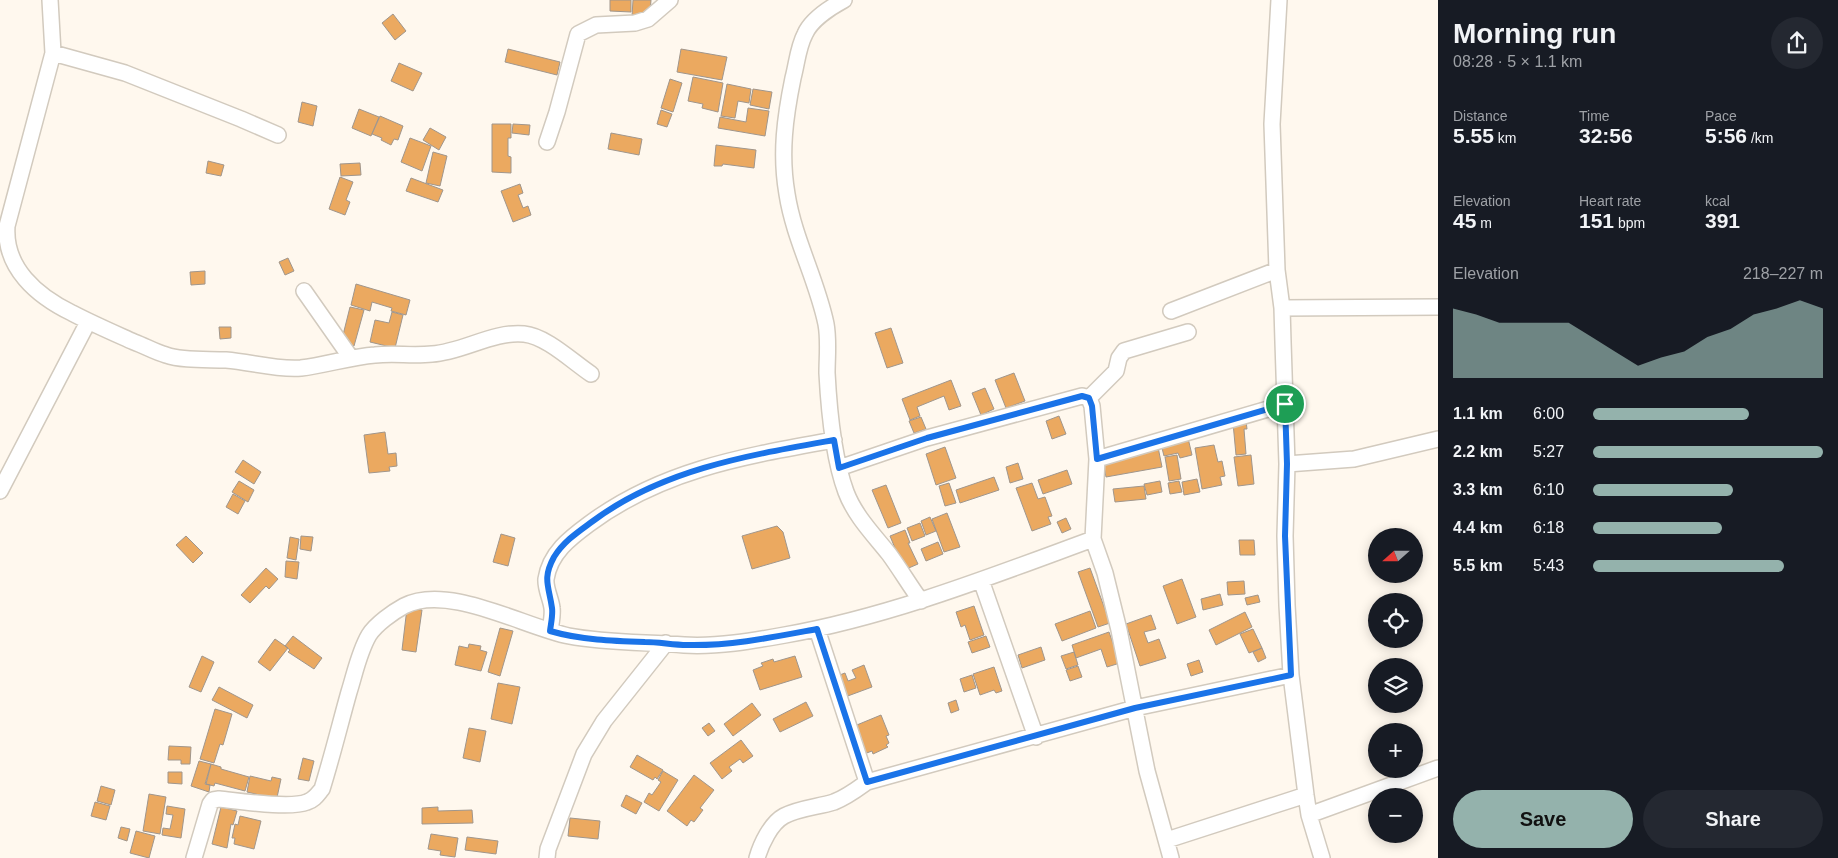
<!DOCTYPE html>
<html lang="en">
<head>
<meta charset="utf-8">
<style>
  :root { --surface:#171b24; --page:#242831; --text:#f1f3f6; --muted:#9ea1a6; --accent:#94b2ac }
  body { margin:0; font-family:Arial,sans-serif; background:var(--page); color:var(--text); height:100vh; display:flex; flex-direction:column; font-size:19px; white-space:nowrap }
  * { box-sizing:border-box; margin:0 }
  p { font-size:16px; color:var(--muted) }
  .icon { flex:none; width:28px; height:28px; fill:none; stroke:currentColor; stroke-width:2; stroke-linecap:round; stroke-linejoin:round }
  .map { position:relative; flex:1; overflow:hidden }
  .sheet { display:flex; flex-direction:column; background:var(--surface); width:400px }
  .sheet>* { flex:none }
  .needle { width:32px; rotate:249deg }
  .tools { position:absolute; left:1368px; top:528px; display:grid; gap:10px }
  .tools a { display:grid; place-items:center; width:55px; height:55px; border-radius:50%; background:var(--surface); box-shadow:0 2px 12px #0003; font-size:25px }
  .pin { position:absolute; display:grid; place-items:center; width:42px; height:42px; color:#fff; margin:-21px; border:2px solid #fff; border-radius:50%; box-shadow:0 1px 5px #0007 }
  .round { display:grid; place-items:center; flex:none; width:52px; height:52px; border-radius:26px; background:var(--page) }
  .headline { display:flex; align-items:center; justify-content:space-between; height:85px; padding:0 15px }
  h1 { font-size:28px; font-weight:800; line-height:38px }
  .stats { display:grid; grid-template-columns:repeat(3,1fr); gap:8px; height:85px; padding:5px 15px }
  .stats div { display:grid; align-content:center }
  .stats b { font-size:21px; font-weight:800 }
  .stats small { font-size:14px; font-weight:400 }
  .stats p { font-size:14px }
  .chart { height:140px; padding:10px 15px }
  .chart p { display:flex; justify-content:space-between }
  .chart svg { width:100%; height:90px; margin-top:5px; fill:var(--accent); opacity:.7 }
  .cta { display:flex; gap:10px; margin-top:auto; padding:10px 15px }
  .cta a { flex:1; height:58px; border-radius:30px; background:var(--accent); color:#111; font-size:20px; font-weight:800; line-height:58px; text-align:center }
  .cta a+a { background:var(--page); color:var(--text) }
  ul { padding:0 15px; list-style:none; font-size:16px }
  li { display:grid; grid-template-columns:80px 60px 1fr; align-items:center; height:38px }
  li i { height:12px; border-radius:6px; background:var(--accent) }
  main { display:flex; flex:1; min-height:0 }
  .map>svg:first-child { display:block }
  .building { fill:#eba960; stroke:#a0968c }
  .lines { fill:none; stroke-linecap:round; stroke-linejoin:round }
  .minor-casing { stroke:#d2cabe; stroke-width:18 }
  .minor { stroke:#fff; stroke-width:15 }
  .route-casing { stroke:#fff; stroke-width:10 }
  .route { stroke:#1a73e8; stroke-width:6 }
</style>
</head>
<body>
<main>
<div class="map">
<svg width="1438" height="858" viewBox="0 0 1438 858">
  <rect width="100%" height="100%" fill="#fff8ee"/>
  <!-- building -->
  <path class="building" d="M610 0H631V12L610 11Z
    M633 0H651L650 13H640V16H632Z
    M393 14 406 31 395 40 382 23Z
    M508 49 560 62 557 75 505 62Z
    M681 49 727 57 722 80 677 72Z
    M399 63 422 73 413 91 391 81Z
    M693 77 723 83 718 112 702 108 703 104 688 101Z
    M670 79 682 83 673 112 661 108Z
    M727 84 751 89 749 103 738 101 735 118 721 116Z
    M753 89 772 92 769 109 750 105Z
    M302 102 317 106 313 126 298 122Z
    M748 108 769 111 765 136 718 128 720 117 746 122Z
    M359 109 379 117 371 136 352 128Z
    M661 110 672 114 667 127 657 124Z
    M380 116 403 126 398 140 394 139 391 145 381 140 382 138 372 134Z
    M492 124H511V138H508V156L511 157V173L492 172Z
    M513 124 530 125 529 135 512 133Z
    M430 128 446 137 439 150 423 140Z
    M611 133 642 139 639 155 608 149Z
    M410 138 431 146 422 171 401 162Z
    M716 145 756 150 754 168 723 164 722 166H714Z
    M433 152 447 156 440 186 426 183Z
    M208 161 224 165 221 176 206 173Z
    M360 163 361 175 341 176 340 164Z
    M340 177 353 182 346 200 350 202 345 215 329 209Z
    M411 178 443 190 438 202 406 191Z
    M520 184 523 193 518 195 523 208 528 206 531 215 513 222 501 191Z
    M288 258 294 271 285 275 279 262Z
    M205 271V284L191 285 190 272Z
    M356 284 410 300 406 315 391 311 392 308 372 302 370 311 351 305Z
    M350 307 364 310 354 346 341 343Z
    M392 312 403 315 395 348 370 342 375 320 389 323Z
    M219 327H231V338L220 339Z
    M891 328 903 363 887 368 875 333Z
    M1014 373 1025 401 1006 408 995 380Z
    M951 380 961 406 949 410 944 396 917 407 920 416 910 420 902 399Z
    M985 388 994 409 981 415 972 393Z
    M1059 416 1066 434 1052 439 1046 421Z
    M921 417 926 429 914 433 909 421Z
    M1246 421 1247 429H1244L1246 454 1236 455 1233 423Z
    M385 432 388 454 396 453 397 466 389 467 390 471 369 473 364 435Z
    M1188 438 1192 455 1180 458 1178 453 1164 456 1161 444Z
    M1214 445 1218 462 1222 461 1225 476 1220 477 1222 485 1202 489 1195 448Z
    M945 447 956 478 936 485 926 454Z
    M1158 447 1162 467 1106 477 1102 457Z
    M1177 455 1181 479 1169 481 1165 457Z
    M1251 455 1254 484 1238 486 1234 457Z
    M243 460 261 472 254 484 235 472Z
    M1018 463 1023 479 1010 483 1006 467Z
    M1067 470 1072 484 1043 494 1038 480Z
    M994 477 999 490 960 503 956 490Z
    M1197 479 1200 492 1184 495 1182 482Z
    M239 481 254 490 248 502 232 492Z
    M1160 481 1162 492 1147 495 1144 484Z
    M1179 481 1182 492 1170 494 1168 483Z
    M949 483 956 503 945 506 939 486Z
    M1032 483 1038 499 1045 497 1052 516 1048 517 1051 524 1032 531 1016 488Z
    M886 485 901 523 888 528 872 490Z
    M1144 486 1146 499 1115 502 1113 489Z
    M233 494 245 501 238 514 226 507Z
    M947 513 960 547 944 552 932 519Z
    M930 517 936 531 926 535 921 521Z
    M1066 518 1071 529 1062 533 1057 522Z
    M920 523 925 536 912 541 907 528Z
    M777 526 783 532 790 558 752 569 742 536Z
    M905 530 910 543H908L918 564 904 570 890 536Z
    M501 534 515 538 508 566 493 562Z
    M186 536 203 553 193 563 176 545Z
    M301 536 313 537 311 551 300 549Z
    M290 537 299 539 296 560 287 558Z
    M1239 540H1254L1255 555H1240Z
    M938 542 943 554 926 561 921 549Z
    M286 561 299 562 297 579 285 577Z
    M266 568 278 579 269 589 266 586 250 603 241 595Z
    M1090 568 1110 623 1098 627 1078 572Z
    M1182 579 1196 617 1177 624 1163 586Z
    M1244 581 1245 594 1228 595 1227 582Z
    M1220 594 1223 605 1203 610 1201 599Z
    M1258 595 1260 602 1247 605 1245 598Z
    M974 606 984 635 970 640 965 625 961 627 956 612Z
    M407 608 422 610 416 652 402 650Z
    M1090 611 1096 628 1062 641 1055 624Z
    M1245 612 1252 627 1216 645 1209 630Z
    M1151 615 1156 629 1144 632 1148 643 1159 639 1166 658 1140 666 1126 624Z
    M500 628 513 631 500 676 488 672Z
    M1253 629 1262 648 1249 653 1240 634Z
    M1109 632 1120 663 1107 667 1101 649 1076 658 1072 645Z
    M293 636 322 658 314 669 288 652 290 650 285 646Z
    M986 636 990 647 972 653 968 642Z
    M275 639 288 648 270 671 258 662Z
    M469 644 481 646 480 650 487 652 481 671 455 665 459 646 468 648Z
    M1041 647 1045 660 1022 668 1018 655Z
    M1262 648 1266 658 1258 662 1253 652Z
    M1074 652 1078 665 1066 669 1061 656Z
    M202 656 214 662 201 692 189 687Z
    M795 656 802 677 760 690 753 670 763 666 761 663 773 659 774 662Z
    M1199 660 1203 672 1191 676 1187 664Z
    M864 665 872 687 845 697 837 676 845 673 848 681 856 678 852 670Z
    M1078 666 1082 677 1070 681 1066 670Z
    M994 667 1002 691 996 693 994 690 980 695 973 674Z
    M972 675 976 688 964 692 960 679Z
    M498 683 520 687 512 724 491 719Z
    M219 687 253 705 247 718 212 700Z
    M956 700 959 710 951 713 948 703Z
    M806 702 813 716 780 732 773 719Z
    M752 703 761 715 733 736 724 724Z
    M215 709 232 714 223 745 220 744 214 763 200 759Z
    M881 715 889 735 886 736 889 743 886 745 888 747 873 754 872 751 864 754 852 727Z
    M709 723 715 731 708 736 702 728Z
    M469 728 486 731 480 762 463 758Z
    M741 740 753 756 743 763 740 759 729 767 732 771 722 779 710 763Z
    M169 746 191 747 190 764H181V760H168Z
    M637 755 663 770 657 779 655 777 653 780 630 767Z
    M303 758 314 761 309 781 298 779Z
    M199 761 211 764 205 784 210 785 209 792 191 786Z
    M211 764 221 767V769L249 777 245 791 215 783 214 786 206 784Z
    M663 771 678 780 659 811 644 802 649 793 652 795 661 782 658 780Z
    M168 772H182V784L168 783Z
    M694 775 714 790 700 808 703 810 694 822 691 820 687 826 667 811Z
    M250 776 271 781 272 777 281 779 276 802 268 797 247 792Z
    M101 786 115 790 111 805 97 801Z
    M149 794 166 797 160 834 143 831Z
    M626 795 642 803 636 814 621 806Z
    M95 802 110 806 106 820 91 816Z
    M167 806 185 809 181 838 162 835 163 828 170 829 173 815 166 814Z
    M221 807 237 811 233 825 231 824 227 848 212 844Z
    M438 807V811L472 810 473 823 422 824V808Z
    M240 816 261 821 254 849 234 844 235 838H232L235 824 238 825Z
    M570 818 600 821 598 839 568 836Z
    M121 827 130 829 127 841 118 838Z
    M136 831 155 836 149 858 130 853Z
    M431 834 458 838 455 857 440 855 441 851 428 849Z
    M467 837 498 841 496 854 465 850Z"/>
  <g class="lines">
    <!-- minor casing -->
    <g class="minor-casing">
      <path id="minor" d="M50 0 53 53 7 226C4 268 37 296 72 313 93 324 114 333 134 342 145 346 155 352 166 355 183 361 208 359 226 360 251 362 276 370 301 368 326 365 350 357 375 355 394 353 413 356 432 354 463 352 493 331 524 334 546 336 573 362 591 374
        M844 0C831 7 811 20 805 34 798 47 797 63 793 78 785 117 780 154 787 194 794 239 817 280 826 324 829 340 827 357 827 373 829 411 833 457 846 492 855 516 874 535 889 554 900 569 910 586 921 601
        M1279 0 1272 124 1277 270 1282 308 1283 342 1287 464 1285 536 1287 605 1291 675 1306 795 1309 815 1322 858
        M53 53 125 73 241 119 278 135
        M547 142 557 112 578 34 596 25 635 23 648 19 670 0
        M304 291 351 358
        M1282 308 1438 307
        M1171 311 1277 270
        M1089 398 1092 406 1097 459 1093 539 1105 573 1119 630 1147 771 1171 858
        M1089 398 1116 371 1119 358 1124 351 1188 332
        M1097 459 1285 404
        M1287 464 1354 459 1438 439
        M839 468 927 438 1082 396 1089 398
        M0 491 88 322
        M981 580 1036 737
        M817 629 867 782
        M550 631C551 623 553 615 552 608 551 599 545 588 546 579 550 553 570 538 589 524 663 469 746 456 834 440
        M1309 815 1438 768
        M1167 840 1306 795
        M194 858 210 804 213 800 219 799C239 801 290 809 307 802 314 800 317 795 322 789 332 757 340 724 349 692 355 673 359 652 369 635 376 624 393 612 404 606 448 583 524 627 569 636 606 643 646 642 684 645 717 647 752 641 785 635 891 616 992 576 1093 539
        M547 858 548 849 584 754 604 721 666 643
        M757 858C761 844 771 823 784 816 799 808 818 807 834 802 847 797 856 790 867 782L1135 708 1291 675"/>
    </g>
    <!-- minor -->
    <use href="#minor" class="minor"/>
  </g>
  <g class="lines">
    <!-- route casing -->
    <g class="route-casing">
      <path id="route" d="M1082 396 1089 398 1092 406 1097 459 1285 404 1287 464 1285 536 1291 675 1135 708 867 782 817 629C774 637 731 646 687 645 673 645 659 642 645 642 613 641 581 640 550 631 551 623 553 615 552 608 549 586 542 579 554 557 564 541 578 532 593 521 663 469 750 455 834 440L839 468 927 438Z"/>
    </g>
    <!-- route -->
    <use href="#route" class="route"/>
  </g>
</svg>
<div class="tools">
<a><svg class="needle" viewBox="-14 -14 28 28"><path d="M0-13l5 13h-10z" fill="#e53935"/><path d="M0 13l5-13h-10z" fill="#9ea1a6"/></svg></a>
<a><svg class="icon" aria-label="locate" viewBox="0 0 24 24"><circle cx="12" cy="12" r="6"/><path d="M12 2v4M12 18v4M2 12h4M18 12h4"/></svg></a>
<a><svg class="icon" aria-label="layers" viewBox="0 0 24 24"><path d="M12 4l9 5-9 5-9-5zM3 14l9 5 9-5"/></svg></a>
<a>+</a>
<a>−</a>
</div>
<div class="pin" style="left:1285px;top:404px;background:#1e9e55"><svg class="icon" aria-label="arrive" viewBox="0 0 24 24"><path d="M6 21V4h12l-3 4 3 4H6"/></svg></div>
</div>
<section class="sheet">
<div class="headline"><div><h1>Morning run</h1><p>08:28 · 5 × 1.1 km</p></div><a class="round"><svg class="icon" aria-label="share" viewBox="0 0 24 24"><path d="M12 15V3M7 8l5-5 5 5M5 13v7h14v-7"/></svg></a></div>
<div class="stats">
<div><p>Distance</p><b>5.55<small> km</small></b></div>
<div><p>Time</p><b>32:56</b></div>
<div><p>Pace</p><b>5:56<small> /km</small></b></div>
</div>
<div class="stats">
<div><p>Elevation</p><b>45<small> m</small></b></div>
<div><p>Heart rate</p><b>151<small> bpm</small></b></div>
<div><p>kcal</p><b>391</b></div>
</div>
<div class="chart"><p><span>Elevation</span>218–227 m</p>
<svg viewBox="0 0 160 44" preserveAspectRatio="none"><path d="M0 44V10L10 13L20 17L30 17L40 17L50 17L60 24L70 31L80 38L90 34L100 31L110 24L120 20L130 13L140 10L150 6L160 10V44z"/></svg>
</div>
<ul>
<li><b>1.1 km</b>6:00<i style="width:68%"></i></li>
<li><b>2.2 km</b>5:27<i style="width:100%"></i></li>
<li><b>3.3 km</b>6:10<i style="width:61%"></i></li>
<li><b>4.4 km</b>6:18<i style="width:56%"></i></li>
<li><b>5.5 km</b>5:43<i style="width:83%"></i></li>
</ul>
<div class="cta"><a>Save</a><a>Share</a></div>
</section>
</main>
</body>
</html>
